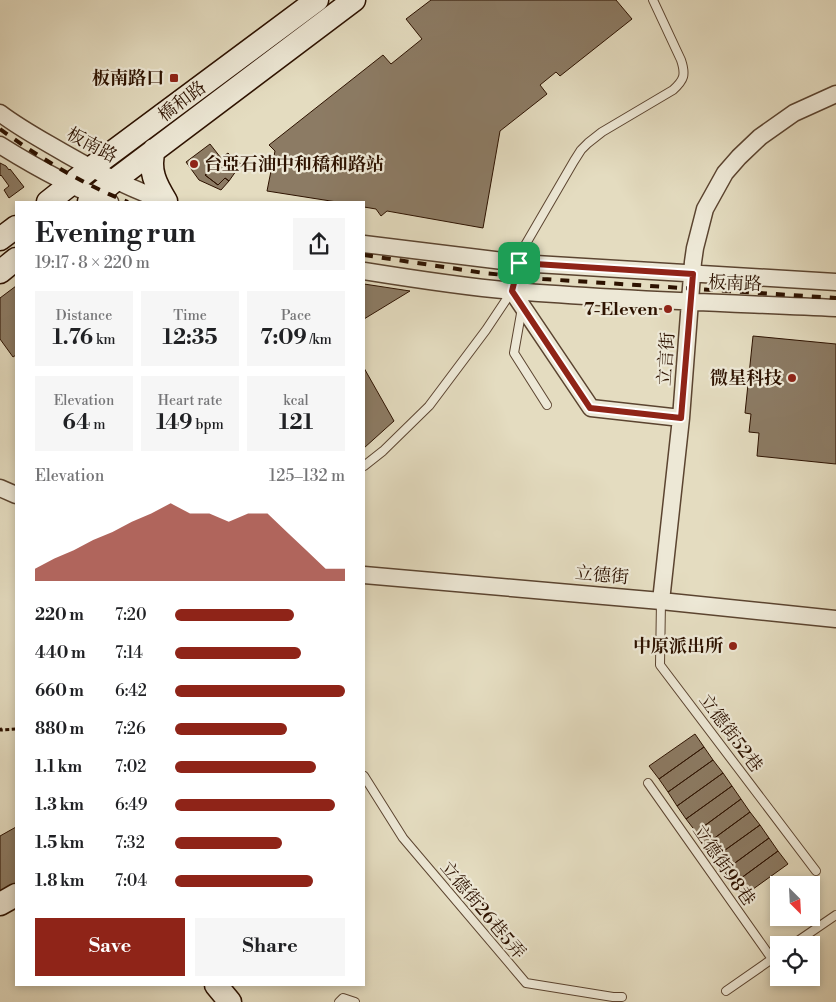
<!DOCTYPE html>
<html lang="en">
<head>
<meta charset="utf-8">
<style>
  :root { --surface:#fff; --page:#f6f6f6; --text:#202124; --muted:#757577; --accent:#8f2418 }
  body { margin:0; font-family:"Libre Bodoni","Noto Serif TC",serif; background:var(--page); color:var(--text); height:100vh; display:flex; flex-direction:column; font-size:19px; white-space:nowrap }
  * { box-sizing:border-box; margin:0 }
  p { font-size:16px; color:var(--muted) }
  .icon { flex:none; width:28px; height:28px; fill:none; stroke:currentColor; stroke-width:2; stroke-linecap:round; stroke-linejoin:round }
  .map { position:relative; flex:1; overflow:hidden }
  .sheet { position:absolute; left:15px; top:201px; width:350px; height:785px; display:flex; flex-direction:column; background:var(--surface); border-radius:0px; box-shadow:0 2px 8px #0003 }
  .sheet>* { flex:none }
  .needle { width:32px; rotate:156deg }
  .fabs { position:absolute; left:770px; top:876px; display:grid; gap:10px }
  .fabs a { display:grid; place-items:center; width:50px; height:50px; border-radius:0px; background:var(--surface); box-shadow:0 2px 8px #0003; font-size:25px }
  .pin { position:absolute; display:grid; place-items:center; width:42px; height:42px; color:#fff; margin:-21px; border-radius:10px; box-shadow:0 2px 8px #0006 }
  .round { display:grid; place-items:center; flex:none; width:52px; height:52px; border-radius:0px; background:var(--page) }
  .summary { display:flex; align-items:center; justify-content:space-between; height:85px; padding:0 20px }
  h1 { font-size:28px; font-weight:800; line-height:38px }
  .stats { display:grid; grid-template-columns:repeat(3,1fr); gap:8px; height:85px; padding:5px 20px }
  .stats div { display:grid; align-content:center; border-radius:0px; background:var(--page); text-align:center }
  .stats b { font-size:21px; font-weight:800 }
  .stats small { font-size:14px; font-weight:400 }
  .stats p { font-size:14px }
  .chart { height:140px; padding:10px 20px }
  .chart p { display:flex; justify-content:space-between }
  .chart svg { width:100%; height:90px; margin-top:5px; fill:var(--accent); opacity:.7 }
  .cta { display:flex; gap:10px; margin-top:auto; padding:10px 20px }
  .cta a { flex:1; height:58px; border-radius:0px; background:var(--accent); color:#fff; font-size:20px; font-weight:800; line-height:58px; text-align:center }
  .cta a+a { background:var(--page); color:var(--text) }
  ul { padding:0 20px; list-style:none; font-size:16px }
  li { display:grid; grid-template-columns:80px 60px 1fr; align-items:center; height:38px }
  li i { height:12px; border-radius:6px; background:var(--accent) }
  .map>svg:first-child { display:block }
  .building { fill:#8c7b64; stroke:#2d1200 }
  .lines { fill:none; stroke-linecap:round; stroke-linejoin:round }
  .lane-casing { stroke:#5b4430; stroke-width:10 }
  .street-casing { stroke:#5b4430; stroke-width:19 }
  .secondary-casing { stroke:#2d1200; stroke-width:25 }
  .path { stroke:#2d1200; stroke-width:3; stroke-dasharray:4 2.5; stroke-linecap:butt }
  .lane { stroke:#ede8d6; stroke-width:8 }
  .street { stroke:#ede8d6; stroke-width:16 }
  .secondary { stroke:#ede8d6; stroke-width:22 }
  .rail { stroke:#2d1200; stroke-width:4; stroke-dasharray:9 9; stroke-linecap:butt }
  .route-casing { stroke:#fff; stroke-width:10 }
  .route { stroke:#8f2418; stroke-width:6 }
  .poi-dot { fill:#8f2418; stroke:#ede8d6; stroke-width:2 }
  .labels { text-anchor:middle; stroke-width:4.5; stroke-linejoin:round; paint-order:stroke }
  .poi-label { font-size:18px; font-weight:bold; fill:#2d1200; stroke:#ede8d6; text-anchor:end }
  .street-label { font-size:18px; fill:#2d1200; stroke:#ede8d6 }
</style>
</head>
<body>
<div class="map">
<svg width="836" height="1002" viewBox="0 0 836 1002">
  <rect width="100%" height="100%" fill="#e4dcc0"/>
  <filter id="stains"><feTurbulence type="fractalNoise" baseFrequency=".004" numOctaves="4"/><feColorMatrix values="0 0 0 0 .2 0 0 0 0 .09 0 0 0 0 .02 0 0 0 .5 -.17"/></filter>
  <radialGradient id="worn" r=".72"><stop offset=".6" stop-color="#630" stop-opacity="0"/><stop offset="1" stop-color="#630" stop-opacity=".3"/></radialGradient>
  <!-- building -->
  <path class="building" d="M431 0H616L632 19 560 76 556 72 540 85 547 94 500 131 483 228 387 211 381 216 376 209 364 207V202H337L267 191 275 151 269 145 383 55 391 64 422 39 406 19Z
    M210 144 221 158 228 153 230 155 205 175 218 185 225 178 229 181 221 190 199 180 186 162Z
    M230 155 241 164 229 181 225 178 218 185 205 175Z
    M0 163 6 166 9 170 10 169 24 187 9 198 4 190 9 186 1 175 0 176Z
    M364 284 410 291 364 319Z
    M16 286V355L13 357 0 339V298Z
    M753 336 836 344V464L757 456 759 433 749 432 751 414 745 413Z
    M364 368 394 421 364 448Z
    M695 734 704 747 659 779 649 766Z
    M704 747 713 760 668 792 659 779Z
    M713 760 723 773 677 806 668 792Z
    M723 773 732 786 686 819 677 806Z
    M732 786 741 799 696 832 686 819Z
    M741 799 750 812 705 845 696 832Z
    M750 812 760 825 714 858 705 845Z
    M760 825 769 838 724 871 714 858Z
    M16 827V888L0 897V836Z
    M769 838 778 851 733 884 724 871Z
    M778 851 788 864 742 897 733 884Z"/>
  <g class="lines">
    <!-- lane casing -->
    <g class="lane-casing">
      <path id="lane" d="M522 308 514 353 547 405
        M364 466 383 451 429 406 486 330 512 291 524 247 574 161 581 150 588 143 602 132 673 90C684 80 686 75 681 60L653 0
        M661 601 660 665 816 871
        M364 776 403 838 526 983 613 997H622
        M648 783 772 959 779 954
        M792 945 836 915
        M726 991 772 959
        M339 1002 343 998 355 1002"/>
    </g>
    <!-- street casing -->
    <g class="street-casing">
      <path id="street" d="M0 113C21 129 44 141 66 154 99 173 133 190 168 202
        M0 145C35 167 72 187 110 202
        M364 244 519 263 836 282
        M364 271C414 279 464 287 514 291 621 300 729 303 836 308
        M512 291 591 408 681 418
        M0 488 16 495
        M364 575 661 601 836 619
        M661 601 681 418 693 262 695 248 705 209 725 173 739 157 760 137 794 113 836 94"/>
    </g>
    <!-- secondary casing -->
    <g class="secondary-casing">
      <path id="secondary" d="M154 150C148 170 156 185 166 201
        M48 202 91 168 317 0
        M89 202 115 180 354 0
        M0 239 16 227
        M0 272 16 259
        M0 904 16 895
        M216 985 230 1002"/>
    </g>
    <!-- path -->
    <path class="path" d="M0 728 1 730 16 729"/>
    <!-- lane -->
    <use href="#lane" class="lane"/>
    <!-- street -->
    <use href="#street" class="street"/>
    <!-- secondary -->
    <use href="#secondary" class="secondary"/>
    <!-- rail -->
    <path class="rail" d="M0 129C40 158 82 184 128 202
      M364 255 484 273 543 279 836 298"/>
  </g>
  <g class="lines">
    <!-- route casing -->
    <g class="route-casing">
      <path id="route" d="M519 263 693 274 681 418 590 408 512 291Z"/>
    </g>
    <!-- route -->
    <use href="#route" class="route"/>
  </g>
  <!-- markers -->
  <g class="poi-dot">
    <rect x="169" y="73" width="10" height="10" rx="2.5"/>
    <circle cx="194" cy="164" r="5"/>
    <circle cx="668" cy="309" r="5"/>
    <circle cx="792" cy="378" r="5"/>
    <circle cx="733" cy="646" r="5"/>
  </g>
  <g class="labels">
    <!-- poi labels -->
    <g class="poi-label">
      <text x="164" y="84">板南路口</text>
      <text x="204" y="170" text-anchor="start">台亞石油中和穚和路站</text>
      <text x="658" y="315">7-Eleven</text>
      <text x="782" y="384">微星科技</text>
      <text x="723" y="652">中原派出所</text>
    </g>
    <!-- street labels -->
    <g class="street-label">
      <text transform="translate(182 101) rotate(-37)" y="6">橋和路</text>
      <text transform="translate(92 145) rotate(28)" y="6">板南路</text>
      <text transform="translate(735 283) rotate(2)" y="6">板南路</text>
      <text transform="translate(666 359) rotate(-86)" y="6">立言街</text>
      <text transform="translate(602 575) rotate(5)" y="6">立德街</text>
      <text transform="translate(731 733) rotate(53)" y="6">立德街52巷</text>
      <text transform="translate(724 865) rotate(55)" y="6">立德街98巷</text>
      <text transform="translate(483 910) rotate(50)" y="6">立德街26巷5弄</text>
    </g>
  </g>
  <rect width="100%" height="100%" filter="url(#stains)"/>
  <rect width="100%" height="100%" fill="url(#worn)"/>
</svg>
<div class="fabs">
<a><svg class="needle" viewBox="-14 -14 28 28"><path d="M0-13l5 13h-10z" fill="#e53935"/><path d="M0 13l5-13h-10z" fill="#757577"/></svg></a>
<a><svg class="icon" aria-label="locate" viewBox="0 0 24 24"><circle cx="12" cy="12" r="6"/><path d="M12 2v4M12 18v4M2 12h4M18 12h4"/></svg></a>
</div>
<div class="pin" style="left:519px;top:263px;background:#1e9e55"><svg class="icon" aria-label="arrive" viewBox="0 0 24 24"><path d="M6 21V4h12l-3 4 3 4H6"/></svg></div>
<section class="sheet">
<div class="summary"><div><h1>Evening run</h1><p>19:17 · 8 × 220 m</p></div><a class="round"><svg class="icon" aria-label="share" viewBox="0 0 24 24"><path d="M12 15V3M7 8l5-5 5 5M5 13v7h14v-7"/></svg></a></div>
<div class="stats">
<div><p>Distance</p><b>1.76<small> km</small></b></div>
<div><p>Time</p><b>12:35</b></div>
<div><p>Pace</p><b>7:09<small> /km</small></b></div>
</div>
<div class="stats">
<div><p>Elevation</p><b>64<small> m</small></b></div>
<div><p>Heart rate</p><b>149<small> bpm</small></b></div>
<div><p>kcal</p><b>121</b></div>
</div>
<div class="chart"><p><span>Elevation</span>125–132 m</p>
<svg viewBox="0 0 160 44" preserveAspectRatio="none"><path d="M0 44V38L10 33L20 29L30 24L40 20L50 15L60 11L70 6L80 11L90 11L100 15L110 11L120 11L130 20L140 29L150 38L160 38V44z"/></svg>
</div>
<ul>
<li><b>220 m</b>7:20<i style="width:70%"></i></li>
<li><b>440 m</b>7:14<i style="width:74%"></i></li>
<li><b>660 m</b>6:42<i style="width:100%"></i></li>
<li><b>880 m</b>7:26<i style="width:66%"></i></li>
<li><b>1.1 km</b>7:02<i style="width:83%"></i></li>
<li><b>1.3 km</b>6:49<i style="width:94%"></i></li>
<li><b>1.5 km</b>7:32<i style="width:63%"></i></li>
<li><b>1.8 km</b>7:04<i style="width:81%"></i></li>
</ul>
<div class="cta"><a>Save</a><a>Share</a></div>
</section>
</div>
</body>
</html>
